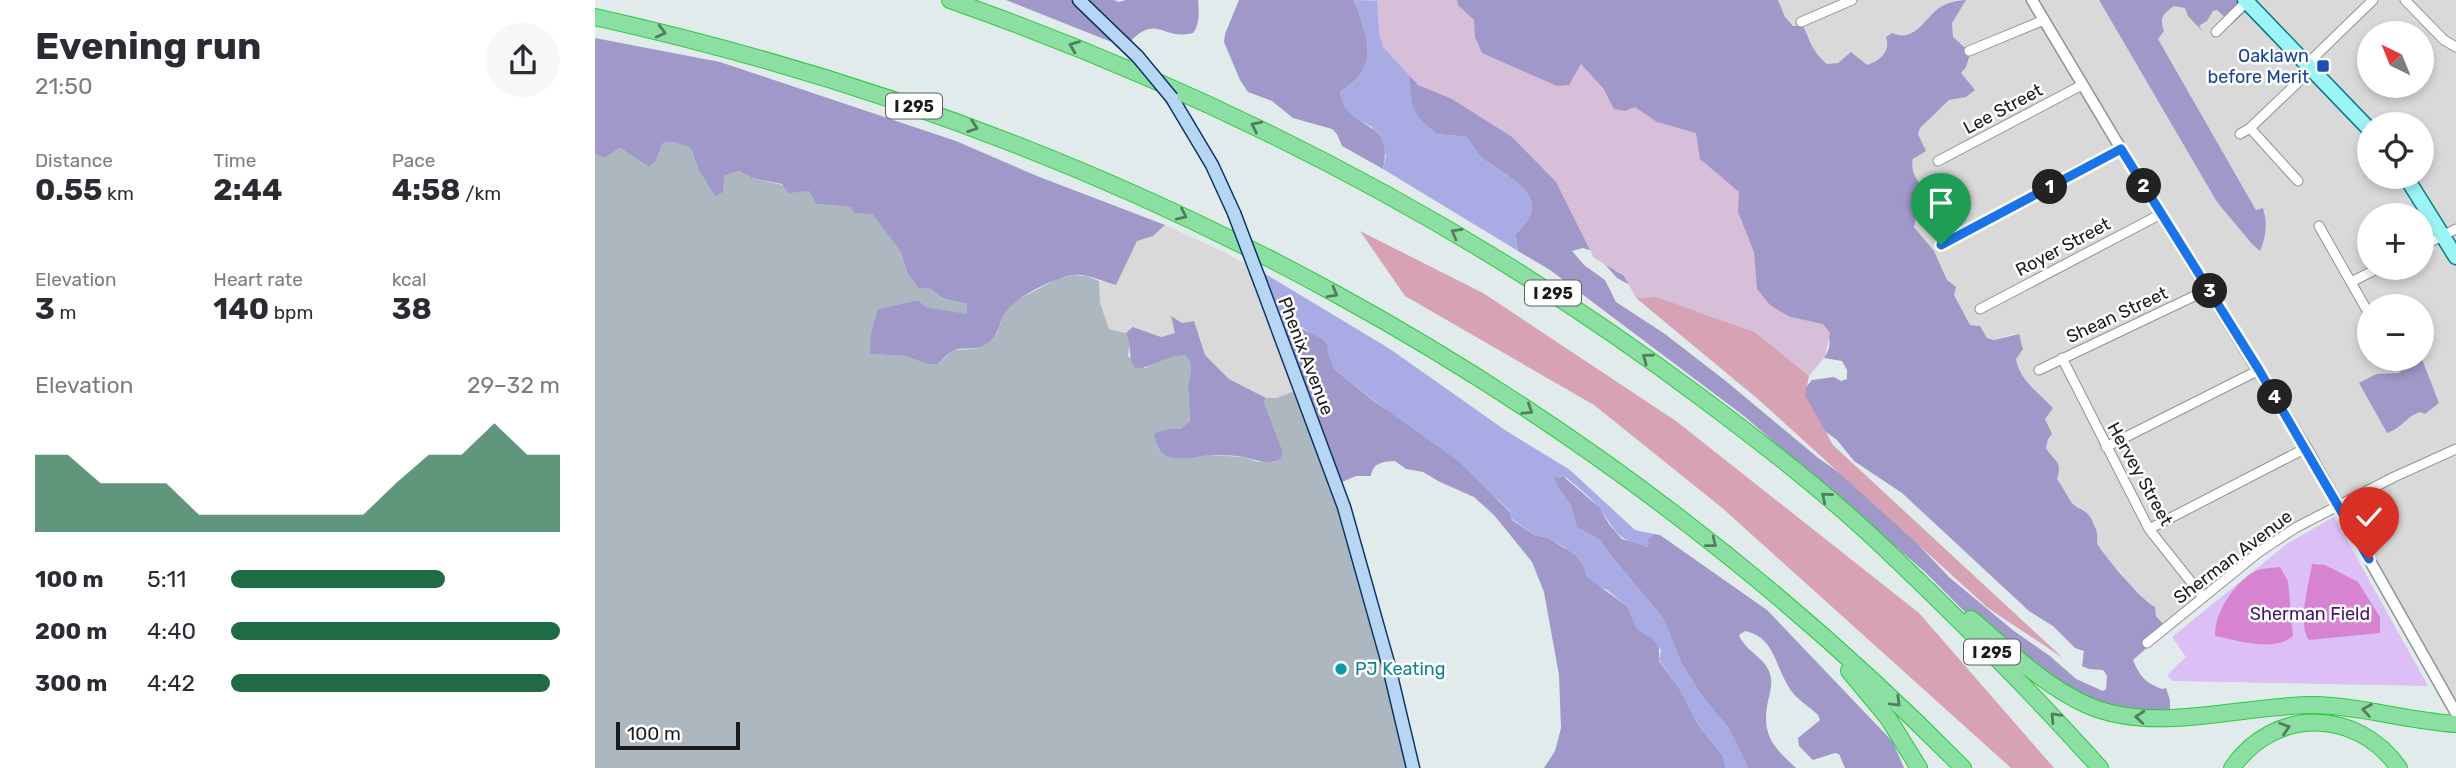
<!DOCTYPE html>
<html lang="en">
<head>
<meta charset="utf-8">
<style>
  :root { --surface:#fff; --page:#f7f7f7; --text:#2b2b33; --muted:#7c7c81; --accent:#1e6b44 }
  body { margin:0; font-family:Rubik,sans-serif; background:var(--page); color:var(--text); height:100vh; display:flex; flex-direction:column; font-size:26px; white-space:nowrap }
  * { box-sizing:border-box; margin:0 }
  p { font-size:23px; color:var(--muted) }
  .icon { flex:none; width:38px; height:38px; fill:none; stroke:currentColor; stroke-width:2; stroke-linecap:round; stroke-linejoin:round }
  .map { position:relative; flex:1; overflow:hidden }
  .panel { display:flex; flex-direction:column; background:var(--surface); width:595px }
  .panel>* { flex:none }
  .needle { width:46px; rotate:317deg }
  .tools { position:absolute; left:1762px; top:21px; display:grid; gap:14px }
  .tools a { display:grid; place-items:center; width:77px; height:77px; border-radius:50%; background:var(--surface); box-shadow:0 4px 10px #0003; font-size:35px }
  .scale { position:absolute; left:21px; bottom:18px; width:124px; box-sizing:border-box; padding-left:7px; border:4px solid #1b1b1b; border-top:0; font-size:19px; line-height:24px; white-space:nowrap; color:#1b1b1b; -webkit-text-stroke:5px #fff; paint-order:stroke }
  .pin { position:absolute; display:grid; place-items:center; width:60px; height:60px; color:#fff; margin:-72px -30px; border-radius:50% 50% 50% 0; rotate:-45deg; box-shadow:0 0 7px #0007 }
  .pin .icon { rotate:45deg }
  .km { position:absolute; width:35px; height:35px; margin:-18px; border-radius:50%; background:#222; color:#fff; font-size:19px; line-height:35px; text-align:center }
  .round { display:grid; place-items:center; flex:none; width:74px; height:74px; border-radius:37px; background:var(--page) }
  .head { display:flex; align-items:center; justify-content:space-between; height:119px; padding:0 35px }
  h1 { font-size:38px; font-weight:700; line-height:52px }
  .metrics { display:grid; grid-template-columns:repeat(3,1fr); gap:10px; height:119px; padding:7px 35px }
  .metrics div { display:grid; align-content:center }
  .metrics b { font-size:30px; font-weight:700 }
  .metrics small { font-size:19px; font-weight:400 }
  .metrics p { font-size:19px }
  .chart { height:196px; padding:14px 35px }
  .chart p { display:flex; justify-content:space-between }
  .chart svg { width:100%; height:126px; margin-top:7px; fill:var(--accent); opacity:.7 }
  ul { padding:0 35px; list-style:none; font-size:23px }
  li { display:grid; grid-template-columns:112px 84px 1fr; align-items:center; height:52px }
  li i { height:18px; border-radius:9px; background:var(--accent) }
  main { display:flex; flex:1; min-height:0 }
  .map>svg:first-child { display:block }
  .residential { fill:#d8d9d8; fill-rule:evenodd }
  .construction { fill:#adb7bf }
  .grass { fill:#a9ace4 }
  .forest { fill:#9f98c9; fill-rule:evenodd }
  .wetland { fill:#d8bfd9 }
  .park { fill:#dbbff5 }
  .pitch { fill:#d783d2 }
  .water { fill:#d7a3b4 }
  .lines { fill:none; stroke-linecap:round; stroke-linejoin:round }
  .minor-casing { stroke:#929292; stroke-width:11 }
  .tertiary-casing { stroke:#929292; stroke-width:13 }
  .secondary-casing { stroke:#0b3568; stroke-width:15 }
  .primary-casing { stroke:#097a88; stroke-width:17 }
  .motorway-casing { stroke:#2ec93e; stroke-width:18 }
  .minor { stroke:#fff; stroke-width:9 }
  .tertiary { stroke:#fff; stroke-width:10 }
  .secondary { stroke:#b6d6f4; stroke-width:12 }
  .primary { stroke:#9df4f5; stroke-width:14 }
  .motorway { stroke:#8cdfa2; stroke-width:16 }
  .secondary-bridge-casing { stroke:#0b3568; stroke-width:15; stroke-linecap:butt }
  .secondary-bridge { stroke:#b6d6f4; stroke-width:12 }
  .oneway { stroke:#547d5e }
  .route-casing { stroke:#fff; stroke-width:14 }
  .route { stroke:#1a73e8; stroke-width:9 }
  .transit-dot { fill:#1a4fb4; stroke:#fff; stroke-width:2.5 }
  .culture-dot { fill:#0f9aa8; stroke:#fff; stroke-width:2.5 }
  .labels { text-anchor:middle; stroke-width:5; stroke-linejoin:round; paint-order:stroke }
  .shield { fill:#fff; stroke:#5f5f5f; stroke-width:2 }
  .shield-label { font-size:16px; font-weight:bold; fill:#1b1b1b }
  .transit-label { font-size:18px; fill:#164399; stroke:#fff; text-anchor:end }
  .street-label { font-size:18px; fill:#1b1b1b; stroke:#fff }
  .park-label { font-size:18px; fill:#431270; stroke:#fff }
  .culture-label { font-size:18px; fill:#0d838f; stroke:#fff; text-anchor:start }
</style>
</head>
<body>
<main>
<section class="panel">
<div class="head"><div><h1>Evening run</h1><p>21:50</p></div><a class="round"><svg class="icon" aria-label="share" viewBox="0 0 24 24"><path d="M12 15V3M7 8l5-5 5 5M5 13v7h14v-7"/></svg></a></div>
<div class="metrics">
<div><p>Distance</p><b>0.55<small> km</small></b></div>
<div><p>Time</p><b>2:44</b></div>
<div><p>Pace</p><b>4:58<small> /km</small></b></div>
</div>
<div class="metrics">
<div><p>Elevation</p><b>3<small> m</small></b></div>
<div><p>Heart rate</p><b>140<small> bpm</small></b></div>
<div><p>kcal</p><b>38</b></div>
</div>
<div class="chart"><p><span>Elevation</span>29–32 m</p>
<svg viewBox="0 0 160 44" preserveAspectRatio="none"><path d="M0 44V17L10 17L20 27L30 27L40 27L50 38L60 38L70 38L80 38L90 38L100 38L110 27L120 17L130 17L140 6L150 17L160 17V44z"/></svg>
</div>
<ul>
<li><b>100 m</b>5:11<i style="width:65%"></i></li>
<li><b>200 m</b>4:40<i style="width:100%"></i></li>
<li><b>300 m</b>4:42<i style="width:97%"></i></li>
</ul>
</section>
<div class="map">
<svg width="1861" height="768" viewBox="0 0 1861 768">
  <rect width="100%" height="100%" fill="#e1ebec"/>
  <!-- residential -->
  <path class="residential" d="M1183 0H1361L1345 7 1317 33 1304 36 1294 44 1292 51 1280 63 1272 65 1243 63 1232 64 1218 52 1215 40 1189 17Z
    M1371 0H1504L1622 202 1657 244 1665 250 1671 219 1670 211 1668 208 1662 211 1563 39 1569 31 1565 21 1566 16 1579 6 1590 8 1603 27 1612 21 1618 11 1622 10 1635 23 1652 0H1861V713L1746 507 1689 536 1573 629 1551 603 1546 594 1530 581 1526 571 1517 565 1502 544 1499 523 1490 510 1478 504 1462 479 1451 448 1453 439 1450 419 1438 388 1430 382 1423 369 1421 359 1428 348 1424 336 1423 334 1410 336 1399 340 1392 338 1385 326 1375 325 1359 295 1360 287 1352 280 1339 251 1319 226 1328 187 1319 178 1316 169 1325 143 1323 134 1325 128 1354 100 1371 97 1366 73 1371 67 1376 51 1358 37 1357 23ZM1774 33H1827V86H1774ZM1774 124H1827V177H1774ZM1774 215H1827V268H1774ZM1774 306H1827V359L1844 403 1816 415 1803 429 1792 433 1764 383 1781 374 1804 373 1817 359H1774Z
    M570 225 627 251 658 269 705 389 681 398H670L634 379 610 355 598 321 587 323 576 316 581 332 566 337 539 327 531 333 514 329 505 303 504 281 521 285 542 241 558 236Z"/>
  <!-- construction -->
  <path class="construction" d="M78 142 93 147 97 151 103 168 129 176 144 171 157 178 214 191 221 204 258 207 261 212 277 214 305 251 313 274 323 288 336 289 347 298 372 304 371 315 331 307 323 300 283 309 275 354 310 356 332 364H343L358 350 381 349 402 334 410 311 420 301 462 279 479 275 492 276 504 281 505 303 514 329 531 333 535 341 533 356 550 368 582 354 591 356 595 362 596 370 593 385 595 421 585 429H573L559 433 563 449 571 455 583 459 613 455 649 457 663 462H679L686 459 688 452 669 402 671 398H681L705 389 739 479 818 768H0V154L9 158 25 148 54 167 61 161 68 143Z"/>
  <!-- grass -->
  <path class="grass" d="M758 0 862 2 881 54 842 134 872 137C876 143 880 150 884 155 899 171 950 188 934 218 931 224 924 230 920 235L923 251 788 169 791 156 777 127 756 116 746 101 745 92C773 73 778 59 768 26 765 17 763 8 758 0Z
    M662 269 795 349 910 430 975 470 1040 530 1059 534 1054 538V547C1021 540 1023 533 1004 508 996 497 983 488 972 478L969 477 963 487 976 506 982 527 1005 540 1017 557 1068 618 1086 662 1104 692 1134 727 1153 768H1131L1128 756 1104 726 1084 688 1064 660 1066 650 1056 637 1043 630 1032 606 1012 590 1000 585 993 578 988 565 969 547 954 538 939 535 917 519 915 511 888 486 739 369C732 352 722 338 707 327L685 334Z"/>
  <!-- forest -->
  <path class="forest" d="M411 0H519L524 2 531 0H603C604 11 605 24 598 33 566 41 562 12 533 44L534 49Z
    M644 0H758C763 8 765 17 768 26 778 59 773 73 745 92 750 133 800 115 788 169L747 146 742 134 737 129 698 118 677 101 653 92 645 80 629 42 630 34Z
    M861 0H1183L1190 17 1198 26H1208C1217 44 1216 50 1232 64L1243 63 1256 52 1272 65C1285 61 1296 51 1291 37L1297 33C1319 43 1329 19 1344 8 1351 3 1362 0 1371 0L1357 23 1358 37 1374 51H1376L1371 67 1366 73 1380 90 1371 97 1354 100 1325 128 1323 134 1331 151 1318 159C1314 177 1329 188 1340 201L1321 218 1319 227 1339 251 1352 280 1361 287 1359 295 1375 325 1385 326 1392 338 1399 340 1424 334 1428 349 1421 359C1425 381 1443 392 1458 408L1450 419 1457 434 1453 439 1451 448C1459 462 1468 460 1462 479 1468 487 1472 496 1477 503 1483 510 1491 508 1497 520 1498 523 1502 530 1502 534 1503 538 1501 541 1503 545 1511 558 1548 602 1560 607L1561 616 1573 629 1538 660C1545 677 1551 683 1567 689L1571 688 1575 700V716L1487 702 1372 614 1330 572 1149 416 955 270 923 251 920 235C924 230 931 224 934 218 950 188 899 171 884 155 880 150 876 143 872 137L842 134 824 118 817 105 814 73 881 54ZM988 248 998 251 1022 278 1060 299 1186 337 1227 324C1235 337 1238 345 1229 358L1247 361 1252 370V379L1246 381 1239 377 1217 380 1211 387 1206 414 1242 440 1259 461 1307 493 1434 611 1458 626 1480 648 1489 651 1487 666 1494 669 1508 670 1512 676 1511 689 1508 691 1481 679 1455 656 1419 631 1355 578 1277 496 1222 457 1132 382 1070 334 1021 302 1010 280 989 265 977 251Z
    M1504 0H1652L1656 7 1637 24 1622 10 1618 11 1612 21 1604 26 1608 32 1593 16 1590 8 1579 6C1568 14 1564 18 1569 31L1563 39 1661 210 1668 208C1673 223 1671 237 1665 251L1657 244 1622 202Z
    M0 38 125 62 361 141 442 176 570 225 558 236 542 241 521 285C508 282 492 273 479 275 461 277 425 295 413 309 404 318 406 333 395 341 381 353 373 346 359 350 354 352 347 360 343 364H332L310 356 275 354 276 333 283 309 323 300 331 307 371 314 372 304 347 298 336 289 323 288 313 274 305 251 277 214 259 213 257 207 221 204 214 191 193 193 187 184 157 178 144 171 129 176 128 192 120 196 103 168 97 151 93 147 78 142 68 143 61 161 54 167 25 148 9 158 0 154Z
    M576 316 587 323 599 321 610 355 634 379 671 398 669 402 688 452 686 459C672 466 662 460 649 457 640 455 630 456 621 455 605 454 587 463 572 456 562 451 561 443 559 433L573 429H585L595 421 593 385 596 370 595 362 591 356C573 353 559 369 540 368 532 354 537 346 531 333L538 327 566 337 580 333Z
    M702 326 728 340 733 346 732 351 739 369 779 401 863 461 915 512 917 520 939 535 954 538 980 555 988 565 993 578 1032 606 1043 630 1056 637 1064 647V661L1084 688 1104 726 1128 756 1131 768H949L960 751 966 728 964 675 949 592 937 562 899 515 879 497 845 482 828 472 811 469 800 461C788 462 778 462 776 476H761L742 484 685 334Z
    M1817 359H1827L1844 403 1830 414 1825 412C1810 417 1808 428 1792 433L1764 383 1781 374 1804 373Z
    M969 477 1004 507 1014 524 1027 539 1053 547 1054 538 1059 534 1065 535 1172 610 1298 742 1309 768H1250L1244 754 1240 753 1218 760 1204 746 1203 738 1225 720 1223 715C1215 707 1201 699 1195 689 1180 667 1180 637 1150 631L1144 635C1150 651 1171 658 1175 674 1178 684 1175 692 1173 701 1166 735 1178 747 1201 768H1153L1134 728 1104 692 1086 662 1068 618 1017 557 1005 540 982 527 976 506 963 487 959 478Z"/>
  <!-- wetland -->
  <path class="wetland" d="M782 0H862L863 5 879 20 880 37 887 53 962 86 974 85 986 64 1008 88 1019 109 1030 111 1040 107 1062 122 1101 133 1105 159 1144 192 1143 212 1159 252 1162 289 1175 305 1186 312 1196 317 1228 324 1235 333 1230 357 1214 376 1160 332 1060 297 1041 298 1029 276 999 258 961 182 917 137 857 99 823 85 788 47 784 34Z"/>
  <!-- park -->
  <path class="park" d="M1739 517 1833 686 1578 681 1572 675 1591 657 1577 637 1693 543Z"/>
  <!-- pitch -->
  <path class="pitch" d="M1717 564 1730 565 1763 582 1785 617V633L1714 640C1702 624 1714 584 1717 564Z
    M1685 567 1693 581 1698 636C1679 653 1642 640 1620 636 1619 613 1641 579 1663 570 1670 568 1679 568 1685 567Z"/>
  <!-- water -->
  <path class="water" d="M765 231 888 293 1081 421 1324 613 1459 768H1416L1126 507 999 405 810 296Z
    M1060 297 1160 332 1214 376 1210 395 1238 445 1468 658 1393 608 1164 400 1041 298Z"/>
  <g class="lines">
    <!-- minor casing -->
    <g class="minor-casing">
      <path id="minor" d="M1810 0 1849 40 1861 47
        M1206 22 1257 0
        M1621 32 1651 2
        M1374 51 1449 20
        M1713 63 1778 0
        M1655 128 1703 181
        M1645 134 1655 128 1718 68
        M1343 161 1487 85
        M1724 226 1774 314
        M1346 245 1526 149
        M1827 246 1861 229
        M1756 282 1784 268
        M1385 309 1566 214
        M1467 358 1554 529 1608 597
        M1799 359 1800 361
        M1444 370 1614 289
        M1511 447 1664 370
        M1554 529 1711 448
        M1552 643 1664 552 1702 527 1799 477 1861 449"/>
    </g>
    <!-- tertiary casing -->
    <g class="tertiary-casing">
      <path id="tertiary" d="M1437 0 1526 149 1711 448 1861 713"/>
    </g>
    <!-- secondary casing -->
    <g class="secondary-casing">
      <path id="secondary" d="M484 0 543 57
        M577 98 617 165 639 213
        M666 284 749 507 793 663 818 768"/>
    </g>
    <!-- primary casing -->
    <g class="primary-casing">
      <path id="primary" d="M1650 0 1774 129
        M1811 177 1861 257"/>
    </g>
    <!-- motorway casing -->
    <g class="motorway-casing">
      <path id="motorway" d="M355 0C624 95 876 225 1104 396 1166 442 1228 490 1284 543 1360 615 1435 690 1505 768
        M0 17C523 133 991 386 1368 768
        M1376 619C1412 649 1448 685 1492 705 1560 735 1646 705 1718 705 1767 706 1813 721 1861 724
        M1254 671 1293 718 1324 768
        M1637 768C1679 707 1762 708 1804 768"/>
    </g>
    <!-- minor -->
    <use href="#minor" class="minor"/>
    <!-- tertiary -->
    <use href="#tertiary" class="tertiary"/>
    <!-- secondary -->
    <use href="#secondary" class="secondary"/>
    <!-- primary -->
    <use href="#primary" class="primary"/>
    <!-- motorway -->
    <use href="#motorway" class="motorway"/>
    <!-- secondary-bridge casing -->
    <g class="secondary-bridge-casing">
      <path id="secondary-bridge" d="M543 57 577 98
        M639 213 666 284"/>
    </g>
    <!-- secondary-bridge -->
    <use href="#secondary-bridge" class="secondary-bridge"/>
  </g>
  <!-- one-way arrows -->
  <defs><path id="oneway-chevron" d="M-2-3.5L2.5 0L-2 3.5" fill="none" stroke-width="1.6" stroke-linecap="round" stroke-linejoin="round" transform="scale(1.75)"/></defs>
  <g class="oneway">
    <use href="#oneway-chevron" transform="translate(66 32) rotate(14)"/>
    <use href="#oneway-chevron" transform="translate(479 46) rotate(-158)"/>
    <use href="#oneway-chevron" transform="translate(661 126) rotate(-154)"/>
    <use href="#oneway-chevron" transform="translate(378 127) rotate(20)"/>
    <use href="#oneway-chevron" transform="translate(587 215) rotate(25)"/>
    <use href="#oneway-chevron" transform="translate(861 233) rotate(-150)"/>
    <use href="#oneway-chevron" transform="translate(738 293) rotate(29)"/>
    <use href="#oneway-chevron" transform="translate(1052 358) rotate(-144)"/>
    <use href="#oneway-chevron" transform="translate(933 410) rotate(33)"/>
    <use href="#oneway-chevron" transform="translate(1231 497) rotate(-140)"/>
    <use href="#oneway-chevron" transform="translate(1117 543) rotate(38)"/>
    <use href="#oneway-chevron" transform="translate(1301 702) rotate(44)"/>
    <use href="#oneway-chevron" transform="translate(1772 710) rotate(-171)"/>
    <use href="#oneway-chevron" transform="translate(1460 717) rotate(-133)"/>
    <use href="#oneway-chevron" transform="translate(1545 717) rotate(-175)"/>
    <use href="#oneway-chevron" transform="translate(1690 728) rotate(-18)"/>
  </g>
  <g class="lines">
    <!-- route casing -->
    <g class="route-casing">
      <path id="route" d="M1346 245 1526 149 1664 370 1774 559"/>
    </g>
    <!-- route -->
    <use href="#route" class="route"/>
  </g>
  <!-- markers -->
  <rect class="transit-dot" x="1721" y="59" width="14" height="14" rx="3.5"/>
  <circle class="culture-dot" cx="746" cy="669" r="7"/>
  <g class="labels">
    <!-- shield labels -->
    <g class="shield">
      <rect x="291" y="93.5" width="56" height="25" rx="5"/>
      <rect x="930" y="280.5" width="56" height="25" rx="5"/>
      <rect x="1369" y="639.5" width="56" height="25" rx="5"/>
    </g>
    <g class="shield-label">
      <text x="319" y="112">I 295</text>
      <text x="958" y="299">I 295</text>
      <text x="1397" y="658">I 295</text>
    </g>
    <!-- transit labels -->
    <g class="transit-label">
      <text x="1714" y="62">Oaklawn<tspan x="1714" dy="21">before Merit</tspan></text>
    </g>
    <!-- street labels -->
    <g class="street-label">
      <text transform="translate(1408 109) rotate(-28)" y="6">Lee Street</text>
      <text transform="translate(1468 247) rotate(-28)" y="6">Royer Street</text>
      <text transform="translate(1522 315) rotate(-25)" y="6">Shean Street</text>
      <text transform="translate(711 356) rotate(69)" y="6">Phenix Avenue</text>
      <text transform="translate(1545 474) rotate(61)" y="6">Hervey Street</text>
      <text transform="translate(1638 557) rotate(-37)" y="6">Sherman Avenue</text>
    </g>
    <!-- park labels -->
    <g class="park-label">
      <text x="1715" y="620">Sherman Field</text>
    </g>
    <!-- culture labels -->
    <g class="culture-label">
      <text x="760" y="675">PJ Keating</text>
    </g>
  </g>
</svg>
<div class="tools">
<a><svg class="needle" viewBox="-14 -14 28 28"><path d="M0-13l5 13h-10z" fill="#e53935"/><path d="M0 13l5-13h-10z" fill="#7c7c81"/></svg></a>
<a><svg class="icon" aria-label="locate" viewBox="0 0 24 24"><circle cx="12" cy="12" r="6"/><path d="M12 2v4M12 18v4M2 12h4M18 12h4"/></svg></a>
<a>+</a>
<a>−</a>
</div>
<div class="scale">100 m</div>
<div class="pin" style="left:1346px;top:245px;background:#1e9e55"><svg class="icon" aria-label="arrive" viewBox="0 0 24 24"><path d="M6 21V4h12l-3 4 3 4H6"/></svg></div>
<div class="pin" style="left:1774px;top:559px;background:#d93025"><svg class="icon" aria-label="check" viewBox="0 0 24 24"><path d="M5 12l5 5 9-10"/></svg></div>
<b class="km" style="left:1455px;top:187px">1</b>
<b class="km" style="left:1549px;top:186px">2</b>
<b class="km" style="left:1615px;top:291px">3</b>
<b class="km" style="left:1680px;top:397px">4</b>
</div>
</main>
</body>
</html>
